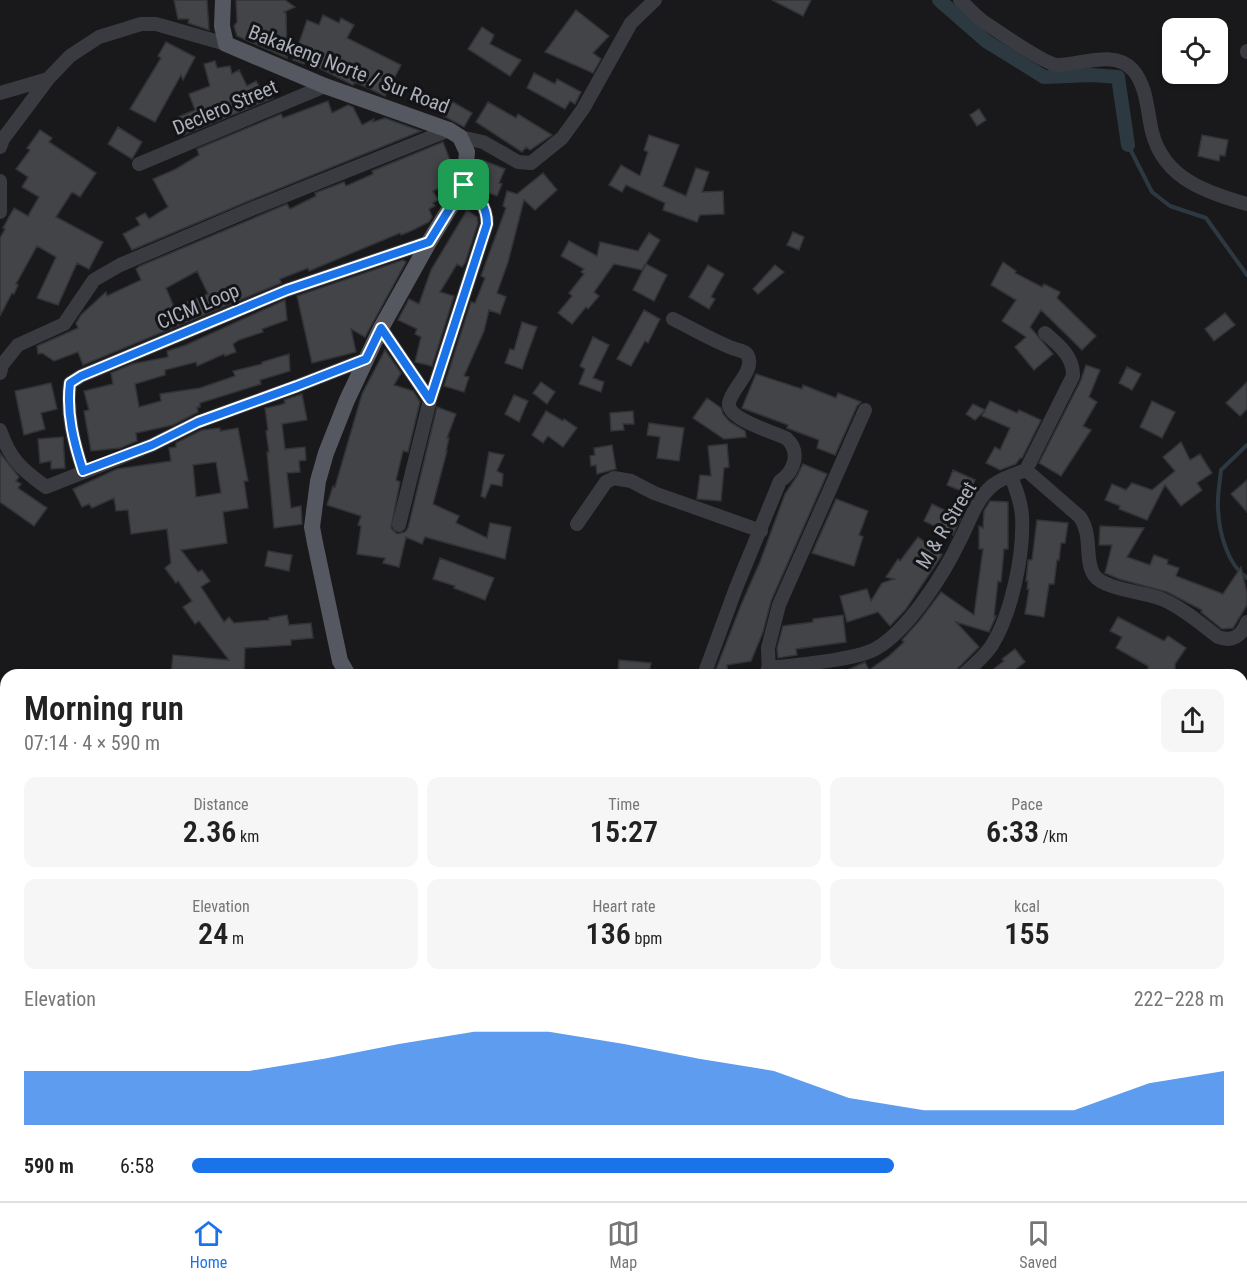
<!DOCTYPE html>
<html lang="en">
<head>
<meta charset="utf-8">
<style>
  :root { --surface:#fff; --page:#f6f6f6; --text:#222; --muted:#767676; --line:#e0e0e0; --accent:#1a73e8 }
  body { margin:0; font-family:"Roboto Condensed",sans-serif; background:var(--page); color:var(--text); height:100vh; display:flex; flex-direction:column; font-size:22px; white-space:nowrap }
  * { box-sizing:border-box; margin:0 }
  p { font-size:20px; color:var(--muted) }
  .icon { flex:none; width:33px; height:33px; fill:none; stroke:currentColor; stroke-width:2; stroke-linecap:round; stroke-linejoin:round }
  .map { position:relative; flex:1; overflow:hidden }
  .sheet { position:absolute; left:0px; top:669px; width:1248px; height:532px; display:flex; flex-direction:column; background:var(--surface); border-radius:18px 18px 0 0; box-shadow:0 2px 4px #0004 }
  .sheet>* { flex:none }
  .tools { position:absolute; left:1162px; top:18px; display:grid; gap:12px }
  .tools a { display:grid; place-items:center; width:66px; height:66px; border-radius:12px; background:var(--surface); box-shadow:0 2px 4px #0004; font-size:30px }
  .pin { position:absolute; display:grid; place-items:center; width:51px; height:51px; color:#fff; margin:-26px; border-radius:12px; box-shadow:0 3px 9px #0006 }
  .round { display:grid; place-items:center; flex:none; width:63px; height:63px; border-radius:12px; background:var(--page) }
  .overview { display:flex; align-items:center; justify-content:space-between; height:102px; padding:0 24px }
  h1 { font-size:33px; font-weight:600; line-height:45px }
  .figures { display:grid; grid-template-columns:repeat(3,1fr); gap:9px; height:102px; padding:6px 24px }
  .figures div { display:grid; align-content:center; border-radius:12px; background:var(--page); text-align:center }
  .figures b { font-size:30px; font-weight:600 }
  .figures small { font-size:16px; font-weight:400 }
  .figures p { font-size:16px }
  .chart { height:168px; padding:12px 24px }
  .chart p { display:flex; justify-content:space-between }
  .chart svg { width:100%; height:108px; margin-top:6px; fill:var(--accent); opacity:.7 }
  ul { padding:0 24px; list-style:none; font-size:20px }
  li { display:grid; grid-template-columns:96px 72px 1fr; align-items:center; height:45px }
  li i { height:15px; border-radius:8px; background:var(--accent) }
  .dock { display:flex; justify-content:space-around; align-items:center; height:84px; border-top:2px solid var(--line); background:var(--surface); font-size:16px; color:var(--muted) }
  .dock a { display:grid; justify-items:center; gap:3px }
  .dock .on { color:var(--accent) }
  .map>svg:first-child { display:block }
  .green { fill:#1e271f }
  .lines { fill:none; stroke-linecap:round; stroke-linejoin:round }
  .stream { stroke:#2d3941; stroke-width:4 }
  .canal { stroke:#2d3941; stroke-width:14 }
  .building { fill:#434448; stroke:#323337; stroke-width:1.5; fill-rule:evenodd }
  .minor { stroke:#393b41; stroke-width:14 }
  .major { stroke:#555860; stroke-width:16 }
  .route-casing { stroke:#fff; stroke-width:12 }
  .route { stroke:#1a73e8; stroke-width:8 }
  .labels { text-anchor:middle; stroke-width:6; stroke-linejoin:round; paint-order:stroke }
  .street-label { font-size:20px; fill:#aab0bc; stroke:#141416 }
</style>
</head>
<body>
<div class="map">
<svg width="1247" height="1201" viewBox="0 0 1247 1201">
  <rect width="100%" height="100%" fill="#19191b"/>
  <!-- green -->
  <path class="green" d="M554 1196H653L654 1201H554Z"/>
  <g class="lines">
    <!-- stream -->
    <path class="stream" d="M1128 145 1152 192 1170 206 1206 218 1247 275
      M1247 445 1221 470C1220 482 1217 496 1218 509 1219 532 1227 564 1247 578
      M1242 803 1243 774 1247 753"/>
    <!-- canal -->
    <path class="canal" d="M939 0 986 41 1044 77 1091 75 1118 77 1128 145"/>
  </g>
  <!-- building -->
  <path class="building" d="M174 0H207L209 30 188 23 189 19H178Z
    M236 0H285L295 7 284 12 286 13 287 58 237 36 234 26 237 22Z
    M772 0H811L803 16Z
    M576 10 609 36 593 53 601 59 593 73 545 52Z
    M323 15 339 23 341 18 354 25 347 38 401 65 385 96 355 82 353 85 305 61 304 64 293 60 307 20 319 25Z
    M482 27 494 35 490 44 521 60 510 76 468 49Z
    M166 42 195 57 183 80 181 75 155 122 130 109 161 58 158 56Z
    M215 61 217 68 230 66 232 74 239 70 247 86 256 81 260 88 267 85 273 98 184 135 176 118 195 110 189 94 210 86 204 64Z
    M534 73 555 84 557 79 581 92 575 104 570 101 565 109 527 88Z
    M328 101 332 113 348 105 353 107 362 125 374 119 373 122 385 118 421 131 251 200 132 250 123 234 140 225 136 218 145 213 149 219 168 207 153 179 176 169 199 155 197 149 281 114 283 118Z
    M451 101 472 113 464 127 442 115Z
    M488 102 516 118 518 114 552 135 530 150 526 147 522 152 476 122Z
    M979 109 986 120 977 126 970 115Z
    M118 127 142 142 132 159 108 144Z
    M40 130 52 138 49 142 96 173 80 197 72 192 56 217 103 242 89 269 77 263 58 305 37 298 56 257 37 246 16 284 18 285 14 294 12 293 0 316V238L5 229 3 228 14 208 28 216 39 197 22 187 28 177 16 169 30 150 27 148Z
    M649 135 679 145 663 186 686 196 696 168 709 172 702 192 723 191 724 214 700 215 697 222 663 210 665 203 626 185 622 192 609 185 621 165 640 176 648 152 644 150Z
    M1202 135 1228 140 1225 156 1220 155 1219 161 1198 156Z
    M443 142 455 173 454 181 433 191 438 200 433 203 435 206 429 209 432 217 429 222 413 230 401 235 400 233 309 271 308 268 280 279 281 283 83 365 78 352 54 361 42 353 38 354 37 346 78 328 76 323 81 315 106 292 107 296 141 280 136 269 140 266 287 204 290 209 316 196 315 193 344 182 346 186 373 174 372 171ZM197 271 208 294 174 307 166 288Z
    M482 160 505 169 499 183 502 184 497 196 482 190 475 182Z
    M543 173 557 190 535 210 524 200 508 262 497 293 506 297 500 314 489 310 484 331 464 376 469 377 464 392 444 386 471 302 475 303 485 278 481 276 506 208 503 206 507 191 517 194Z
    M467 210 477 217 478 223 465 263 462 267 457 264 440 292 454 296 432 366 415 362 421 337 415 334 417 329 398 320 409 299 419 304 431 270Z
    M793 232 804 237 799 250 787 245Z
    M649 233 660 240 642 270 614 264 594 292 599 296 588 309 586 307 572 324 558 313 572 296 569 293 584 274 581 272 584 269 561 256 569 241 597 256 600 242 638 251Z
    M403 260 406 262 365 337 351 329 356 352 312 363 297 296Z
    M1003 262 1016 271 1015 273 1042 287 1044 284 1060 292 1057 298 1096 336 1082 350 1041 310 1030 327 1053 354 1034 370 1015 347 1026 337 1002 321 1016 300 991 285Z
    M646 264 667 275 654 301 633 290Z
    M708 265 724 274 711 297 715 299 709 309 689 297Z
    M775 265 784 272 758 294 753 289Z
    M285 300 287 320 262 329 263 332 239 340 233 344 236 352 225 356 224 354 197 366 196 362 165 370V375L135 384 139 407 161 401 160 394 200 388 235 376 233 371 262 364V362L289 354 290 371 260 380 261 384 200 403V407H197L198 412 173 425 136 433 137 441 120 448 91 451 84 411 89 410 84 391 113 384 111 373 132 364 168 357 167 351 186 345Z
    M644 310 660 319 648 343 645 341 631 366 617 359Z
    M1225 313 1235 325 1214 341 1205 329Z
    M522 322 537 327 522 369 505 363 510 349 514 350Z
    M593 337 609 345 593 378 604 382 601 392 579 384 585 369 580 366Z
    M385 350 401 373 394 385 413 391 420 402 408 452 403 451 396 480 400 482 391 528 397 534 405 532 408 528 437 407 456 414 447 438H449L446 451H447L433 504 459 516 456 523 487 538 490 523 511 527 505 559 425 537 422 544 406 537 399 567 383 563 385 558 357 554 361 526 358 525 361 516 327 505 333 486 335 487 362 394Z
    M1086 365 1100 370 1089 397 1097 402 1083 426 1091 430 1061 476 1039 463 1081 380Z
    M1127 367 1141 374 1132 390 1119 383Z
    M756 374 802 389 803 385 836 398 838 393 861 402 857 406 835 455 817 448 819 440 787 428 788 425 742 408Z
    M541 382 555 392 547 404 533 393Z
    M1247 382V409L1240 416 1226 403Z
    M51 383 57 409 41 413 45 429 24 435 15 391Z
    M302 394 307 420 282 424 285 449 305 447 306 460 299 461 300 472 287 473 291 508 301 506 302 524 274 528 267 452H269L266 431 268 430 265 408 280 405 285 403 284 400Z
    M514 395 528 401 519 422 505 414Z
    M707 398 721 408 723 414 730 422 745 431 746 437 724 439 693 418Z
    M990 401 1017 413 1019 410 1041 420 1022 458H1020L1016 464 1000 470 986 463 995 447 1000 450 1010 428 982 416Z
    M1152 401 1175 412 1162 438 1140 427Z
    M973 404 985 410 975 420 966 414Z
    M546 411 563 421 564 419 577 428 563 447 548 436 543 443 532 435Z
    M633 411 634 424H623L624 430 611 431 610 413Z
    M649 423 684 428 679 461 657 458 660 437 647 435Z
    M220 428V431L238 428 248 481H244L248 508 223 512 227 543 181 550 198 572 202 570 210 581 201 587 224 622 229 617 234 623 269 620V618L287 615 289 625 311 623 313 638 291 640V645L245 648 244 675H240L238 671 206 670 205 675 171 674 173 655 229 660 199 621 195 624 183 607 192 601 178 581 176 583 165 568 171 563 167 529 131 534 128 510 116 511 114 498 92 508 89 504 82 507 73 489 117 469 171 461 169 448 176 447V443L202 430ZM216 462 221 493 196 497 193 465Z
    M63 437 65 468 51 469V461L40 463 38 439Z
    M1181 442 1190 460 1200 454 1212 473 1197 483 1202 490 1181 506 1165 485 1147 520 1119 509 1120 506 1105 500 1112 484 1126 490 1132 483 1152 490 1175 471 1163 457Z
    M727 444 729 467 724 468 721 501 697 499 700 475 711 476 708 446Z
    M612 445 616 469 597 474 596 465 591 466 590 456 595 455 594 448Z
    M489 452 504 455 497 471 503 474 502 486 491 484 485 498 481 496Z
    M0 453 19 477 16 481 21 484 18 488 47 508 34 526 0 502Z
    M803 464 827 474 771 601 763 632 751 661 727 665 728 675 715 672 741 605 760 562 785 494 797 476Z
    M953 470 975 480 969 494 947 485Z
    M1247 480V512L1231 494Z
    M836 499 868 511 859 535 863 537 854 566 812 553Z
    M990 501 1008 502V549H1004L1001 582 998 581 994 616H996L989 632 956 622 979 647 951 675H837L865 662 869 670 889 656 904 642 902 640 920 620 941 592 974 615 983 549H979V526L983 528 984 511Z
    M932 504 961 518 953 535 924 521Z
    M1037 520 1068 523 1065 543H1061L1059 560H1057L1054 584H1049L1044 617 1025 614 1029 589H1027L1028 581H1026L1028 562V560H1032Z
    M1100 526 1144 528 1127 557 1150 565 1154 555 1168 560 1167 564 1179 568 1176 576 1223 594 1241 567 1247 593V605L1233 628 1222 629 1201 612 1202 610 1167 592 1119 579 1105 573 1112 545H1099Z
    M918 537 942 555 906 609 890 626 878 612 847 622 840 596 867 589 871 601 882 583 894 579 886 577 898 559 900 561Z
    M268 551 292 555 289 571 265 566Z
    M440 558 494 578 485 600 454 588 455 586 433 579Z
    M843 615 846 642 796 649 797 655 778 658 777 648 783 626 813 622V619Z
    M1118 617 1164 641 1168 636 1186 648 1175 664V675H1148V666L1116 648 1122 637 1110 631Z
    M1015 649 1025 662 1009 675H986L1004 661 1002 659Z
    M619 660 651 663 649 675H618Z"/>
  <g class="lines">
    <!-- minor -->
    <path class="minor" d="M960 0C968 7 975 16 984 22 996 30 1046 65 1058 65 1081 65 1114 49 1133 70 1145 84 1147 105 1150 122 1158 175 1200 191 1247 204
      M1247 52V51
      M0 93 48 79
      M460 137 483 142 518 162 531 163 562 138 583 109 631 23 655 0
      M0 147 3 139 48 79 70 56 99 37 141 24H156L226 44
      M139 164 325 86
      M0 181V212
      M673 319C693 329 712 340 732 348 738 350 746 351 748 356 755 371 731 389 729 403 727 419 773 432 786 438 801 451 795 471 780 481L736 588 704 675
      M381 328 430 400
      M0 373 2 365 18 345 64 324 94 280 120 265 254 208 449 130
      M0 430C10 459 21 469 46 487L152 445 198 422 297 386 366 359
      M1026 470 1080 517C1093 536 1084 560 1094 575 1104 590 1147 592 1164 600 1184 609 1201 624 1218 637 1232 642 1241 637 1247 622
      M83 471C74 443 66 413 70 383L81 376 287 290 429 242
      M577 524 606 482 614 478 631 481 654 493 761 531
      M399 525 430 400 487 224C487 205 477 196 464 185
      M768 668C793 665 858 660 877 648 909 629 944 574 960 540 970 521 976 499 993 485 1002 478 1015 474 1026 470L1073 376C1074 357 1058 344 1045 333
      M769 675 768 648 779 605 865 410
      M963 675C973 666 985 656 992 645 1012 613 1024 553 1022 516 1021 502 1016 489 1011 476
      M0 877 6 875
      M1242 1043 1247 1055
      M1242 1117 1247 1116
      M443 1196V1201
      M713 1196V1201
      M835 1196 836 1201
      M1014 1196 1019 1201
      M1158 1196 1159 1201
      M1224 1196 1235 1199 1247 1198
      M345 1201 348 1196
      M852 1201 854 1196
      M964 1201 967 1196"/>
    <!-- major -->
    <path class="major" d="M223 0 222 26 226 44 325 86 449 130 460 137 467 152 464 185 429 242 381 328 347 400 326 453 318 481 312 527 315 543 340 661 348 675
      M542 1196V1201"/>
  </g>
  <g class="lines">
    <!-- route casing -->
    <g class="route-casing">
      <path id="route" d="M464 185C478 197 487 205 487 224L430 400 381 328 366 359 297 386 198 422 152 445 83 471C74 443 66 413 70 383L81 376 287 290 429 242Z"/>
    </g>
    <!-- route -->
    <use href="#route" class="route"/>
  </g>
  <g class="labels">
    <!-- street labels -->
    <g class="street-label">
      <text transform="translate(349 69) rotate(21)" y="7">Bakakeng Norte / Sur Road</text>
      <text transform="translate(225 107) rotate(-23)" y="7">Declero Street</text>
      <text transform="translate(198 306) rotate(-23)" y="7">CICM Loop</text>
      <text transform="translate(946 525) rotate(-59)" y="7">M &amp; R Street</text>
    </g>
  </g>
</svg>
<div class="tools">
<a><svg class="icon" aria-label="locate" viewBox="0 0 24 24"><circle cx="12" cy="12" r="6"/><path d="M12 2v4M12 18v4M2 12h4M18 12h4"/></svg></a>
</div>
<div class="pin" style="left:464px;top:185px;background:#1e9e55"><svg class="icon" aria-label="arrive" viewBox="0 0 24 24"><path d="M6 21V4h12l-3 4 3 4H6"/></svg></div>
<section class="sheet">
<div class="overview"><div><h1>Morning run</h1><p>07:14 · 4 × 590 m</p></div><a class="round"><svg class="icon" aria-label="share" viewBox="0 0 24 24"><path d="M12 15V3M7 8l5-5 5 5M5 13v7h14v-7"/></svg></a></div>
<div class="figures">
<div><p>Distance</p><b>2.36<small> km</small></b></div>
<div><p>Time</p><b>15:27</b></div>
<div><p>Pace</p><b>6:33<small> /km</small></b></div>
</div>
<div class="figures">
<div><p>Elevation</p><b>24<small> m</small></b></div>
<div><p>Heart rate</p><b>136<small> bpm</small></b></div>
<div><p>kcal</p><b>155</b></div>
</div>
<div class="chart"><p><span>Elevation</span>222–228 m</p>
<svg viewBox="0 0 160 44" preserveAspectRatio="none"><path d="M0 44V22L10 22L20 22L30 22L40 17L50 11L60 6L70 6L80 11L90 17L100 22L110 33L120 38L130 38L140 38L150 27L160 22V44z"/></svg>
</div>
<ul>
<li><b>590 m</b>6:58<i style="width:68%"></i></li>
</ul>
</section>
</div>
<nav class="dock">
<a class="on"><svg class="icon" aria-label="home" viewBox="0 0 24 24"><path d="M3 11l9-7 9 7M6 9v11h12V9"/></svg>Home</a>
<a><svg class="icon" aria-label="map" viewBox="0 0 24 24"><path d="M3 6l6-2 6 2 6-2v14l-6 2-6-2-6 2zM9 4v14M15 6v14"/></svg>Map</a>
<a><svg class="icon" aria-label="saved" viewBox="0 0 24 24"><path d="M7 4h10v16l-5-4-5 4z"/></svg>Saved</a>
</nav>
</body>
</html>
